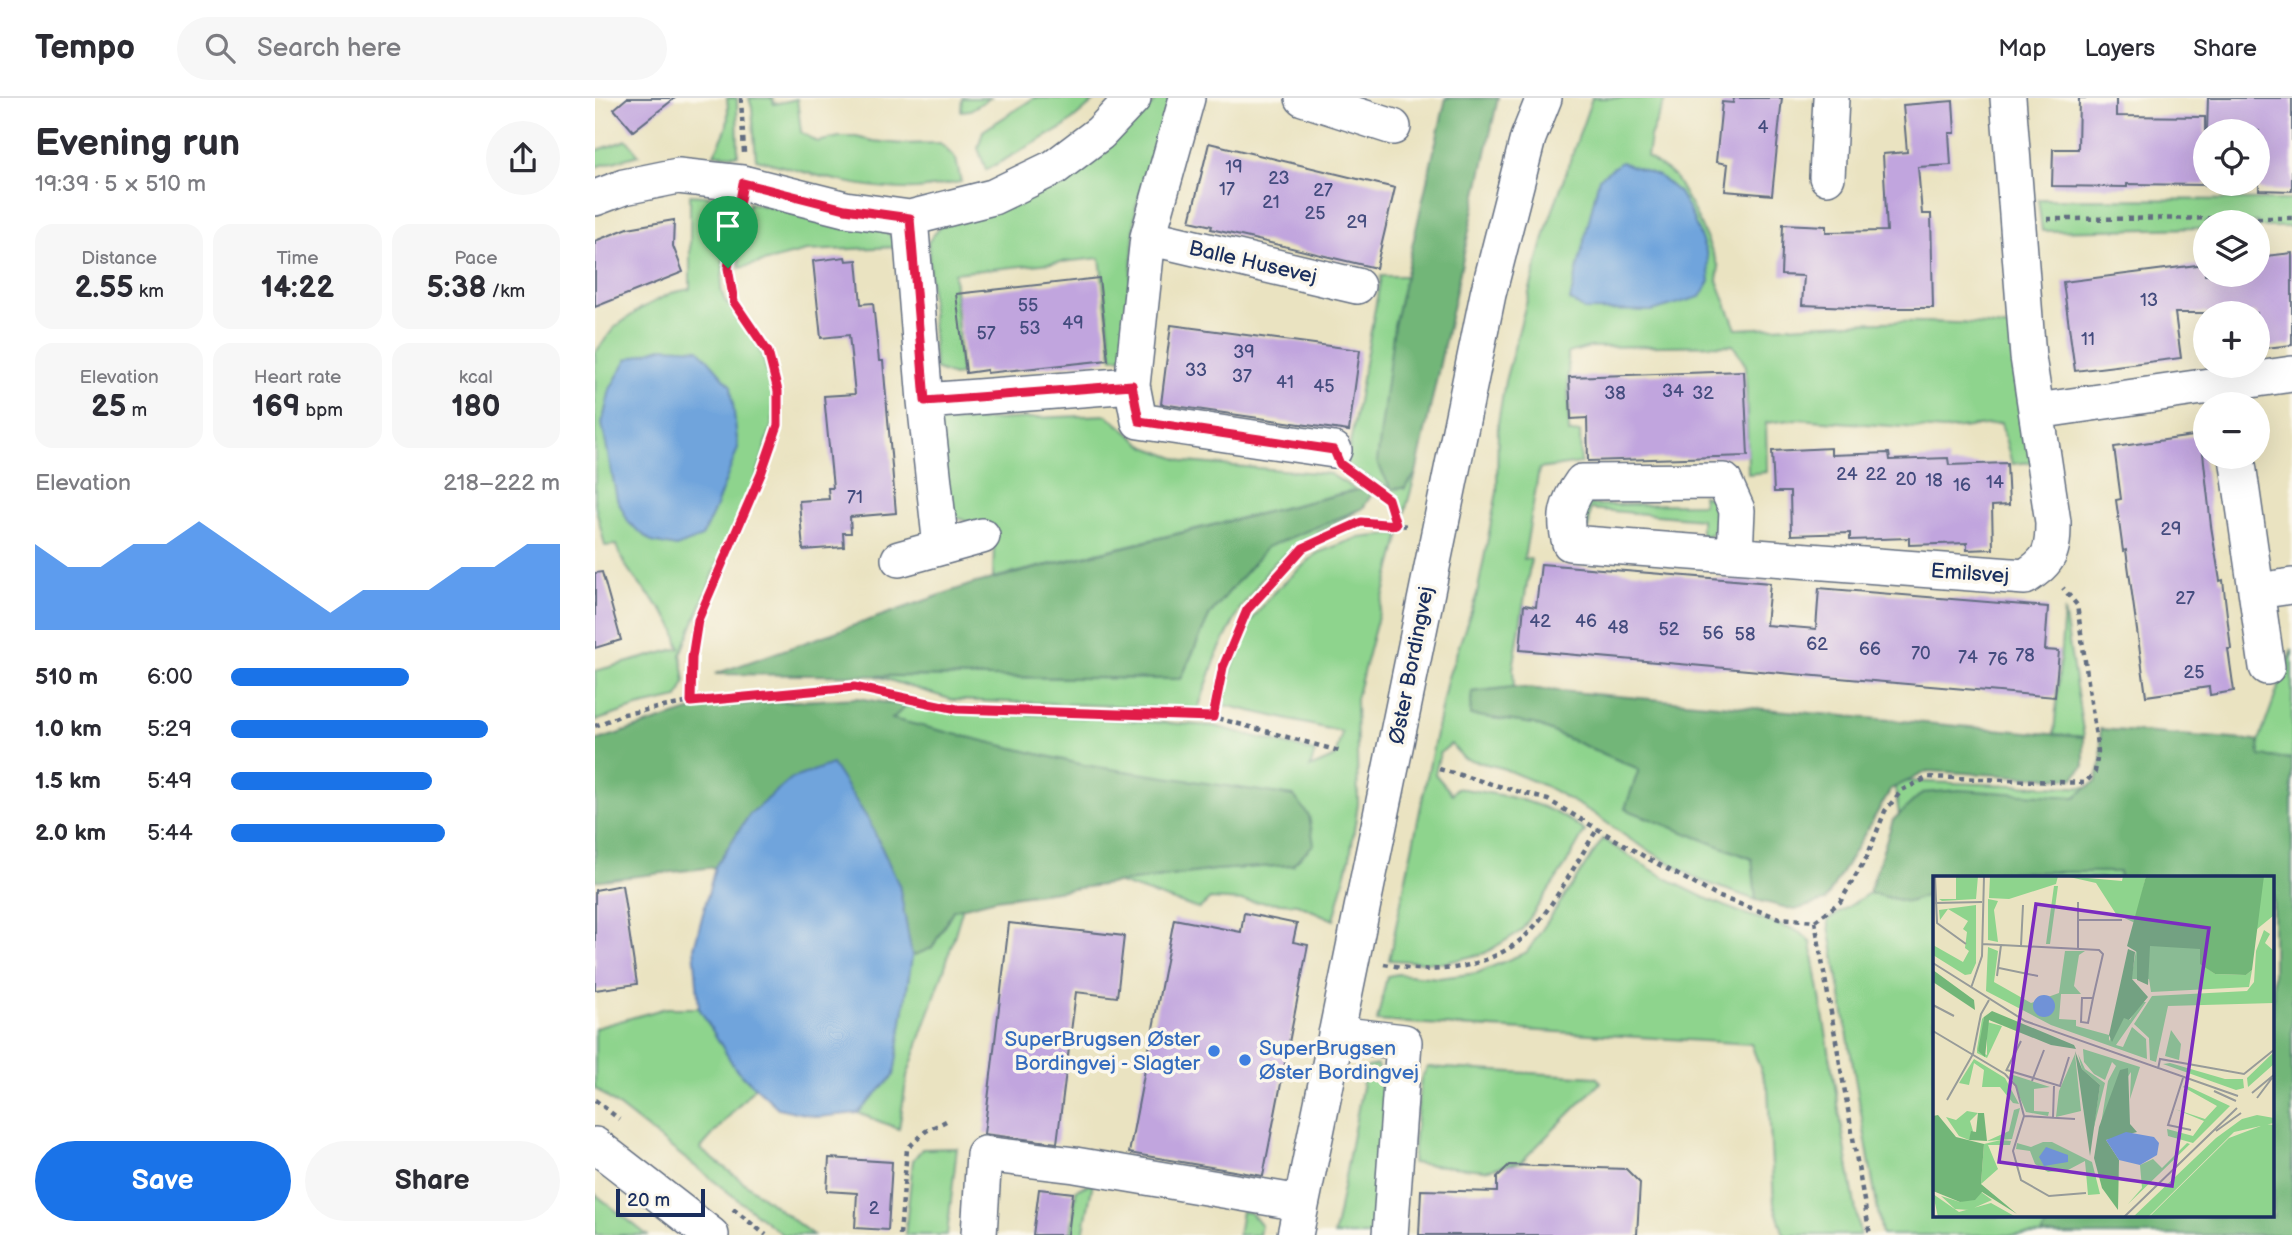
<!DOCTYPE html>
<html lang="en">
<head>
<meta charset="utf-8">
<style>
  :root { --surface:#fff; --page:#f7f7f7; --text:#2b2b33; --muted:#7c7c81; --line:#e1e1e2; --accent:#1a73e8 }
  body { margin:0; font-family:"Balsamiq Sans",sans-serif; background:var(--page); color:var(--text); height:100vh; display:flex; flex-direction:column; font-size:26px; white-space:nowrap }
  * { box-sizing:border-box; margin:0 }
  p { font-size:23px; color:var(--muted) }
  .icon { flex:none; width:38px; height:38px; fill:none; stroke:currentColor; stroke-width:2; stroke-linecap:round; stroke-linejoin:round }
  .map { position:relative; flex:1; overflow:hidden }
  .panel { display:flex; flex-direction:column; background:var(--surface); width:595px }
  .panel>* { flex:none }
  .fabs { position:absolute; left:1598px; top:21px; display:grid; gap:14px }
  .fabs a { display:grid; place-items:center; width:77px; height:77px; border-radius:50%; background:var(--surface); box-shadow:0 7px 28px #0002; font-size:35px }
  .scale { position:absolute; left:21px; bottom:18px; width:89px; box-sizing:border-box; padding-left:7px; border:4px solid #1b2f5e; border-top:0; font-size:19px; line-height:24px; white-space:nowrap; color:#1b2f5e; -webkit-text-stroke:5px #fbf7ec; paint-order:stroke }
  .pin { position:absolute; display:grid; place-items:center; width:60px; height:60px; color:#fff; margin:-72px -30px; border-radius:50% 50% 50% 0; rotate:-45deg; box-shadow:0 0 7px #0007 }
  .pin .icon { rotate:45deg }
  .round { display:grid; place-items:center; flex:none; width:74px; height:74px; border-radius:37px; background:var(--page) }
  .overview { display:flex; align-items:center; justify-content:space-between; height:119px; padding:0 35px }
  h1 { font-size:38px; font-weight:700; line-height:52px }
  .metrics { display:grid; grid-template-columns:repeat(3,1fr); gap:10px; height:119px; padding:7px 35px }
  .metrics div { display:grid; align-content:center; border-radius:18px; background:var(--page); text-align:center }
  .metrics b { font-size:30px; font-weight:700 }
  .metrics small { font-size:19px; font-weight:400 }
  .metrics p { font-size:19px }
  .chart { height:196px; padding:14px 35px }
  .chart p { display:flex; justify-content:space-between }
  .chart svg { width:100%; height:126px; margin-top:7px; fill:var(--accent); opacity:.7 }
  .button { display:flex; gap:14px; margin-top:auto; padding:14px 35px }
  .button a { flex:1; height:80px; border-radius:42px; background:var(--accent); color:#fff; font-size:28px; font-weight:700; line-height:80px; text-align:center }
  .button a+a { background:var(--page); color:var(--text) }
  ul { padding:0 35px; list-style:none; font-size:23px }
  li { display:grid; grid-template-columns:112px 84px 1fr; align-items:center; height:52px }
  li i { height:18px; border-radius:9px; background:var(--accent) }
  header { display:flex; align-items:center; gap:42px; box-sizing:border-box; height:98px; padding:0 35px; background:var(--surface); border-bottom:2px solid var(--line) }
  header strong { font-size:33px }
  nav { display:flex; gap:38px; margin-inline-start:auto; font-size:24px }
  .search { width:490px; height:63px; background:var(--page); display:flex; align-items:center; gap:18px; box-sizing:border-box; padding:0 24px; border-radius:38px; color:var(--muted); font-size:26px }
  main { display:flex; flex:1; min-height:0 }
  .map>svg:first-child { display:block }
  .green { fill:#8ed48d; stroke:#548276; stroke-width:2 }
  .forest { fill:#72b678; stroke:#46726b; stroke-width:2 }
  .water { fill:#6fa4dc; stroke:#456a9d; stroke-width:2 }
  .building { fill:#c1a5de }
  .lines { fill:none; stroke-linecap:round; stroke-linejoin:round }
  .minor-casing { stroke:#636e81; stroke-width:38 }
  .path { stroke:#636e81; stroke-width:4.5; stroke-dasharray:5 5; stroke-linecap:butt }
  .minor { stroke:#fff; stroke-width:35 }
  .route-casing { stroke:#fff; stroke-width:14 }
  .route { stroke:#e11d48; stroke-width:9 }
  .shop-dot { fill:#3f7fe0; stroke:#fbf7ec; stroke-width:2.5 }
  .labels { text-anchor:middle; stroke-width:7; stroke-linejoin:round; paint-order:stroke }
  .number-label { font-size:18px; fill:#444c7e }
  .street-label { font-size:21px; fill:#1b2f5e; stroke:#fbf7ec }
  .shop-label { font-size:21px; fill:#366cbe; stroke:#fbf7ec; text-anchor:end }
  .inset-road { fill:none; stroke:#979b99; stroke-width:2 }
  .view { fill:#7b2cbf; fill-opacity:0.15; stroke:#7b2cbf; stroke-width:3.5 }
  .inset-edge { fill:none; stroke:#1b2f5e; stroke-width:3.5 }
</style>
</head>
<body>
<header>
<strong>Tempo</strong>
<div class="search"><svg class="icon" aria-label="search" viewBox="0 0 24 24"><circle cx="10" cy="10" r="6"/><path d="M15 15l6 6"/></svg>Search here</div>
<nav><a>Map</a><a>Layers</a><a>Share</a></nav>
</header>
<main>
<section class="panel">
<div class="overview"><div><h1>Evening run</h1><p>19:39 · 5 × 510 m</p></div><a class="round"><svg class="icon" aria-label="share" viewBox="0 0 24 24"><path d="M12 15V3M7 8l5-5 5 5M5 13v7h14v-7"/></svg></a></div>
<div class="metrics">
<div><p>Distance</p><b>2.55<small> km</small></b></div>
<div><p>Time</p><b>14:22</b></div>
<div><p>Pace</p><b>5:38<small> /km</small></b></div>
</div>
<div class="metrics">
<div><p>Elevation</p><b>25<small> m</small></b></div>
<div><p>Heart rate</p><b>169<small> bpm</small></b></div>
<div><p>kcal</p><b>180</b></div>
</div>
<div class="chart"><p><span>Elevation</span>218–222 m</p>
<svg viewBox="0 0 160 44" preserveAspectRatio="none"><path d="M0 44V14L10 22L20 22L30 14L40 14L50 6L60 14L70 22L80 30L90 38L100 30L110 30L120 30L130 22L140 22L150 14L160 14V44z"/></svg>
</div>
<ul>
<li><b>510 m</b>6:00<i style="width:54%"></i></li>
<li><b>1.0 km</b>5:29<i style="width:78%"></i></li>
<li><b>1.5 km</b>5:49<i style="width:61%"></i></li>
<li><b>2.0 km</b>5:44<i style="width:65%"></i></li>
</ul>
<div class="button"><a>Save</a><a>Share</a></div>
</section>
<div class="map">
<svg width="1697" height="1137" viewBox="0 0 1697 1137">
  <rect width="100%" height="100%" fill="#fbf7ec"/>
  <filter id="ink" filterUnits="userSpaceOnUse"><feTurbulence type="fractalNoise" baseFrequency=".0143" numOctaves="2"/><feDisplacementMap in="SourceGraphic" scale="14" xChannelSelector="R" yChannelSelector="G"/><feConvolveMatrix kernelMatrix="1 2 1 2 8 2 1 2 1" color-interpolation-filters="sRGB"/></filter>
  <filter id="wash" filterUnits="userSpaceOnUse"><feTurbulence type="fractalNoise" baseFrequency=".00686" numOctaves="4" result="noise"/><feDisplacementMap in="SourceGraphic" scale="28" xChannelSelector="R" yChannelSelector="G"/><feGaussianBlur stdDeviation="1.57" result="paint"/><feColorMatrix in="noise" values="0 0 0 0 0 0 0 0 0 0 0 0 0 0 0 0 0 1.4 0 .05"/><feComposite in="paint" operator="in"/></filter>
  <g filter="url(#wash)">
    <rect width="100%" height="100%" fill="#eae3c1"/>
    <!-- green -->
    <path class="green" d="M132 0H142L143 57 119 56C132 32 135 27 132 0Z
      M154 0H177L179 6 202 1 206 34 222 44 244 39H261L278 43 307 46 345 45 361 61 366 84C351 86 337 90 322 91 268 93 213 75 161 61L157 10Z
      M367 0H395L375 12 366 13Z
      M439 0H503L469 29 391 72 383 50 388 33Z
      M563 0H576L541 109 530 259 517 260 505 160 359 175 366 277 358 278 340 271 333 144 345 129 514 46 545 20Z
      M997 0H1071L1055 39 1052 59 1079 78 1100 115 1124 169 1122 182 1141 231C1234 226 1326 218 1418 230L1437 364 1417 366 1406 325 1349 332 1203 321 1171 325 1172 374 1153 376 1151 268 1138 247 995 249 973 255 974 335 985 334 986 365 944 371 929 461H936L918 571 919 589 877 594 875 617 939 626 1044 671 1030 711 1158 761 1161 802 1104 782 1036 742 998 715 950 688 907 670 868 660 856 646 845 655 840 676 857 696 861 690C908 697 951 702 990 733L970 768 926 833 890 855 849 865 794 862 852 582 882 496 902 394 903 325 910 283 952 129Z
      M32 42 44 57 0 69V53Z
      M95 97 135 100 126 191 129 201 158 238 169 262 178 298V323L161 381 121 470 86 556 90 584 83 600 42 609 0 623V573L85 550C82 542 81 531 76 524 58 498 31 478 21 447L10 448 0 407V255L19 230 45 211 76 195 95 191Z
      M1443 101 1697 102V129H1663L1662 124H1610V130L1447 133Z
      M154 105 284 129 297 139 302 149 211 153 145 170 144 158Z
      M786 178H811L799 228 810 390 821 375 809 417 796 391 751 368Z
      M512 317 551 349 591 364 735 376 761 392 398 480 399 447 374 424 353 416 342 324Z
      M1107 397 1116 400C1122 413 1122 422 1117 436L1106 439V421L995 411 994 430H988L986 405 999 398 996 407 1108 406Z
      M768 410 706 444 677 467 645 511 623 554 603 611 358 602 281 578 586 581 615 516 672 449Z
      M805 436 761 601 763 706 755 759 739 822 702 806 615 801 604 811 524 785 620 772 697 767 489 667 296 621 311 608 619 628 720 654 715 670 740 659 747 634 625 606 651 529 679 494 722 455 762 440Z
      M1469 513 1489 639 1459 636Z
      M1697 551V661L1664 658V643Z
      M1299 683 1675 696 1674 780H1340V1118H1678L1697 1137H1287L1233 822 1274 795 1312 804 1317 803Z
      M1008 741C1059 775 1110 805 1169 822 1187 828 1205 830 1216 845L1265 1137H1189L1179 1106 1173 991 1156 946 782 923 792 878 803 876 844 880 882 875 932 854Z
      M368 809 350 869 312 978 304 1031 263 1015 299 977 317 858 337 850 358 812Z
      M71 910H104L140 970 160 989 105 1051 218 1137H188L0 990V930Z
      M782 967C800 1006 785 1092 781 1137H739L770 973 773 969Z
      M833 969 1001 979 1006 984 926 1064 890 1072 817 1065 826 980Z
      M362 1050 352 1137H310L318 1062 327 1051Z
      M498 1084 488 1137H476L481 1092Z
      M0 1096 52 1137H0Z
      M647 1113 656 1115 666 1127 664 1137H643Z"/>
    <!-- forest -->
    <path class="forest" d="M851 0H903L821 375 810 390 796 391 782 364 799 228Z
      M783 387 768 410 672 449 615 516 586 581 120 576 377 486Z
      M919 589 1489 639V668L1478 681 1333 673 1296 691 1230 803 1200 812 1161 802 1157 761 1030 711 1044 671 939 626 875 617 877 594Z
      M262 600 311 608 297 621 489 667 699 698 714 718 719 746 697 767 620 772 401 801 358 812 337 850 317 858 304 787 274 723 196 681 155 716 120 769 0 783V643L110 608Z
      M1505 631 1664 643 1665 658 1697 661V1137H1447L1455 1118H1678V780H1525L1524 774H1402L1384 780H1340V795L1313 804 1274 795 1298 722 1327 695 1364 692 1480 699 1501 683 1507 663Z"/>
    <!-- water -->
    <path class="water" d="M1026 64 1064 78 1084 95 1097 118 1112 156 1115 183 1105 199 1057 213 989 212 975 202 1004 80Z
      M69 249 104 251 136 288 143 350 119 413 107 439 81 449 57 444 34 425 22 401 7 326 15 291 32 261Z
      M237 666 274 723 304 787 317 858 299 977 263 1015 223 1019 183 1010 140 970 104 910 99 850 120 769 155 716 196 681Z"/>
    <g id="blocks">
      <!-- building -->
      <path class="building" d="M32 0H80L38 33 19 11Z
        M1139 0H1187L1177 97 1130 93 1133 66 1121 64 1127 4 1138 5Z
        M1484 0H1521V18L1610 19V87L1532 86V89L1457 88 1458 51H1483Z
        M1613 0H1697V93L1664 92V33H1612Z
        M1358 3 1360 35H1354L1356 67 1323 69 1327 116H1336L1338 210H1284L1207 207 1209 178 1186 177 1188 126 1231 128V134L1292 133 1288 56 1312 54 1308 7Z
        M614 45 800 90 781 170 616 131 617 128 595 123Z
        M79 122 78 148 88 174 0 209V143L33 130Z
        M1697 155V247L1662 251V215H1580L1586 260 1480 273 1468 184 1610 166V177H1662V159Z
        M250 159 251 163 262 162 266 206 278 205 284 263H288L301 415 255 419 256 435H248L249 449 208 452 204 403 234 401 233 390H238L229 298 260 296 254 237 226 240 218 163Z
        M504 180 513 262 392 275V272L371 275 361 196Z
        M576 227 765 252 754 333 566 306Z
        M1149 273 1153 358 993 363 992 320 976 321 974 279Z
        M1606 337 1616 428 1625 483 1628 482 1630 500 1636 551H1633L1639 593 1615 597 1614 589 1551 598 1531 452 1528 453 1521 402 1526 401 1519 349Z
        M1236 350V357L1294 355 1295 362 1353 360 1354 367 1412 365 1414 407 1397 408 1398 451 1372 452V445L1314 447V440L1255 442V435L1196 437 1195 394H1179L1177 353Z
        M946 466 1175 485 1171 527 1221 531 1224 490 1453 509 1450 552 1464 553 1460 599 925 552 929 507 941 509Z
        M7 474 26 542 0 550V475Z
        M27 787 42 886 0 892V792Z
        M649 815 702 826 698 844 713 847 668 1078 534 1055 579 821 646 834Z
        M414 825 529 838 522 899 481 894 462 1045 389 1036Z
        M234 1060 297 1064 293 1132 260 1130 262 1095 232 1093Z
        M914 1067 1031 1071 1045 1085 1042 1137H824L826 1092 902 1094V1079Z
        M444 1091 478 1095 473 1137H438Z"/>
    </g>
  </g>
  <g filter="url(#ink)">
    <use href="#blocks" fill-opacity="0" stroke="#636e81" stroke-width="2"/>
    <g class="lines">
      <!-- minor casing -->
      <g class="minor-casing">
        <path id="minor" d="M592 0 553 139 537 287 544 323 739 352
          M708 0 798 29
          M1232 79 1236 0
          M0 100 29 89 83 78 147 85 250 111 315 120 398 99 460 69 505 35 538 0
          M315 120 330 303 346 449
          M553 139 762 188
          M330 303 537 287
          M1442 313 1697 276
          M1642 359 1672 569
          M1140 457 1142 412 1129 383 987 384C972 405 968 419 975 445L1430 479C1456 462 1458 454 1458 424L1433 259 1413 0
          M304 461 387 438
          M1662 493 1697 488
          M741 936 809 944 795 1137
          M0 1047 116 1137
          M384 1137 389 1056 480 1067 706 1105
          M700 1137 893 196 933 40 949 0"/>
      </g>
      <!-- path -->
      <path class="path" d="M146 0 149 55
        M1452 121 1697 120
        M758 376 793 401 801 427
        M96 604 259 589 362 611 618 619 744 653
        M618 619 628 569 652 512 708 450 766 424 815 428
        M0 628 29 616 96 604 97 560 103 522 166 376 183 327V294L173 255 139 204 133 170 142 116
        M844 671 953 702 1052 760 1122 798 1184 820 1220 823 1245 804 1272 759 1290 713 1307 692 1334 679 1490 685 1500 674 1503 653 1482 507 1468 490
        M1220 823 1275 1137
        M789 866C801 868 814 871 826 871 861 874 900 863 927 841 954 818 983 761 1003 730
        M0 1002 24 1021
        M138 1111 171 1137
        M305 1137 312 1051 331 1033 351 1023"/>
      <!-- minor -->
      <use href="#minor" class="minor"/>
    </g>
  </g>
  <g class="lines" filter="url(#ink)">
    <!-- route casing -->
    <g class="route-casing">
      <path id="route" d="M148 85 250 111 315 120 330 303 537 287 544 323 739 352 745 366 793 401 801 427 766 424 708 450 652 512 628 569 618 619 362 611 259 589 96 604 97 560 103 522 166 376 183 327V293L173 254 139 204 133 170Z"/>
    </g>
    <!-- route -->
    <use href="#route" class="route"/>
  </g>
  <!-- markers -->
  <g class="shop-dot">
    <circle cx="619" cy="953" r="7"/>
    <circle cx="650" cy="962" r="7"/>
  </g>
  <g class="labels">
    <!-- number labels -->
    <g class="number-label">
      <text x="1168" y="35">4</text>
      <text x="639" y="75">19</text>
      <text x="684" y="86">23</text>
      <text x="632" y="97">17</text>
      <text x="728" y="98">27</text>
      <text x="676" y="110">21</text>
      <text x="720" y="121">25</text>
      <text x="762" y="130">29</text>
      <text x="1554" y="208">13</text>
      <text x="433" y="213">55</text>
      <text x="478" y="231">49</text>
      <text x="435" y="236">53</text>
      <text x="391" y="241">57</text>
      <text x="1493" y="247">11</text>
      <text x="649" y="260">39</text>
      <text x="601" y="278">33</text>
      <text x="647" y="284">37</text>
      <text x="690" y="290">41</text>
      <text x="729" y="294">45</text>
      <text x="1078" y="299">34</text>
      <text x="1020" y="301">38</text>
      <text x="1108" y="301">32</text>
      <text x="1252" y="382">24</text>
      <text x="1281" y="382">22</text>
      <text x="1311" y="387">20</text>
      <text x="1339" y="388">18</text>
      <text x="1400" y="390">14</text>
      <text x="1367" y="393">16</text>
      <text x="260" y="405">71</text>
      <text x="1576" y="437">29</text>
      <text x="1590" y="506">27</text>
      <text x="945" y="529">42</text>
      <text x="991" y="529">46</text>
      <text x="1023" y="535">48</text>
      <text x="1074" y="537">52</text>
      <text x="1118" y="541">56</text>
      <text x="1150" y="542">58</text>
      <text x="1222" y="552">62</text>
      <text x="1275" y="557">66</text>
      <text x="1326" y="561">70</text>
      <text x="1430" y="563">78</text>
      <text x="1373" y="565">74</text>
      <text x="1403" y="567">76</text>
      <text x="1599" y="580">25</text>
      <text x="279" y="1116">2</text>
    </g>
    <!-- street labels -->
    <g class="street-label">
      <text transform="translate(658 164) rotate(13)" y="7">Balle Husevej</text>
      <text transform="translate(1375 475) rotate(4)" y="7">Emilsvej</text>
      <text transform="translate(816 567) rotate(-79)" y="7">Øster Bordingvej</text>
    </g>
    <!-- shop labels -->
    <g class="shop-label">
      <text x="605" y="948">SuperBrugsen Øster<tspan x="605" dy="24">Bordingvej - Slagter</tspan></text>
      <text x="664" y="957" text-anchor="start">SuperBrugsen<tspan x="664" dy="24">Øster Bordingvej</tspan></text>
    </g>
  </g>
  <!-- overview -->
  <g transform="translate(1338 778)">
    <rect width="341" height="341" fill="#eae3c1"/>
    <path d="M23 0H45L43 23 9 25 6 23H23ZM57 0H125L123 8 76 23 56 22ZM132 0 189 5 190 0H213L202 47 183 38 163 7ZM296 0H341L340 40 275 93 282 98 313 99 319 94 316 111 218 116 216 103H198L208 46ZM121 10H125L117 68H113ZM55 23 65 25 61 34 65 66 55 64ZM43 29V87L38 98 32 99 0 79V69L30 86 36 75 32 72 34 56 30 53 35 45 15 33 7 44 6 34ZM331 54 337 58 332 67 341 75V127L235 130 223 186 217 184 216 162 201 148 219 120 314 115 321 106 323 75ZM55 71 65 75 61 106 98 127 126 117 132 75H152L146 79 141 110 148 118H128L126 143 143 144V150L176 159V165L191 141 197 144 207 126H213L183 169 190 171 199 151 213 163 214 183 118 149 53 115ZM58 133 51 141 48 168 45 175 54 179V146L69 150 54 182 44 177V173L49 143ZM238 154 248 168 246 184 232 180ZM150 173 207 191 197 223 198 196 178 226 167 254 175 205 183 190 179 186 172 204 161 198 151 186ZM341 176V188L315 211 314 202ZM142 178 148 235 123 241 126 215ZM145 178 152 193 172 207 160 255 167 209 149 193ZM41 183 72 202 86 228 80 227 67 211H49L51 194 41 187 36 209 26 207ZM237 187 292 203H310L311 212 303 214 230 188ZM77 198 117 211 101 213V235L116 236 115 240 93 236ZM252 209 297 230 260 267 235 260 234 253 260 260 271 245 242 233 272 243 284 230 250 211ZM87 232 79 263 54 265 76 255 81 234ZM34 235 45 237 37 245 40 255 36 264 26 260 13 241 23 244ZM324 239 341 242V247L301 256 215 341H200L283 262 309 243ZM333 248 341 249V341H216L296 262ZM68 264 78 265 77 269H55L65 293 48 308 51 268ZM110 266H119L159 286 167 318 155 319 152 285 135 294 115 296 102 288 97 275 83 273 84 267 98 271ZM254 267 257 268 195 328 209 312 207 289 220 283 229 292ZM48 316 59 324 36 334 22 333 8 320 27 326ZM0 318 26 336 58 327 83 341H5Z" fill="#8ed48d"/>
    <path d="M213 0H331L319 94 313 99 282 98 267 88V73L217 70 215 109 204 104V76L194 70ZM195 73 202 76 199 103 215 121 196 144 191 142 179 166 176 159ZM0 94 41 124 42 134 0 106ZM59 135 141 169 143 173 118 169 56 144 52 181 45 175 51 141ZM142 175 149 193 167 209 157 280ZM195 192 197 248 204 256 173 264 186 284 185 334 169 312 161 282 166 251 187 194ZM45 237H51L54 265 36 264 38 255 43 256ZM5 239 23 261 51 268 48 308 84 338 49 316 42 324 27 326 0 315V240Z" fill="#72b678"/>
    <path d="M100 130a11 11 0 1 1 22 0a11 11 0 1 1-22 0ZM193 256 221 261 226 267 224 279 207 289 186 284 173 264ZM113 271 135 279V286L111 290 106 281Z" fill="#6fa4dc"/>
    <path class="inset-road" d="M2 0 4 47 33 68M145 26V73M2 27 49 26M145 44H189M49 68 166 74 170 78 160 122 155 147 148 146 149 122H160M88 70 90 29M0 87 92 145 305 220M66 92 105 100M64 100 68 69M38 112 49 80 51 0M0 129 21 140M0 155 72 198 83 210 91 240 80 275 88 304 116 320 153 317M225 193 227 183 311 198 342 173M74 194 127 210 136 181M73 195 88 165M250 202 235 249 258 254M99 205 111 174M281 215 303 225M319 217 342 198M324 222 339 202M14 224 40 178 48 138 56 124M91 240 142 243M120 242 121 210M283 255 308 237M190 342 304 232"/>
    <path class="view" d="M103 28 276 52 239 310 66 286Z"/>
    <rect width="341" height="341" class="inset-edge"/>
  </g>
</svg>
<div class="fabs">
<a><svg class="icon" aria-label="locate" viewBox="0 0 24 24"><circle cx="12" cy="12" r="6"/><path d="M12 2v4M12 18v4M2 12h4M18 12h4"/></svg></a>
<a><svg class="icon" aria-label="layers" viewBox="0 0 24 24"><path d="M12 4l9 5-9 5-9-5zM3 14l9 5 9-5"/></svg></a>
<a>+</a>
<a>−</a>
</div>
<div class="scale">20 m</div>
<div class="pin" style="left:133px;top:170px;background:#1e9e55"><svg class="icon" aria-label="arrive" viewBox="0 0 24 24"><path d="M6 21V4h12l-3 4 3 4H6"/></svg></div>
</div>
</main>
</body>
</html>
